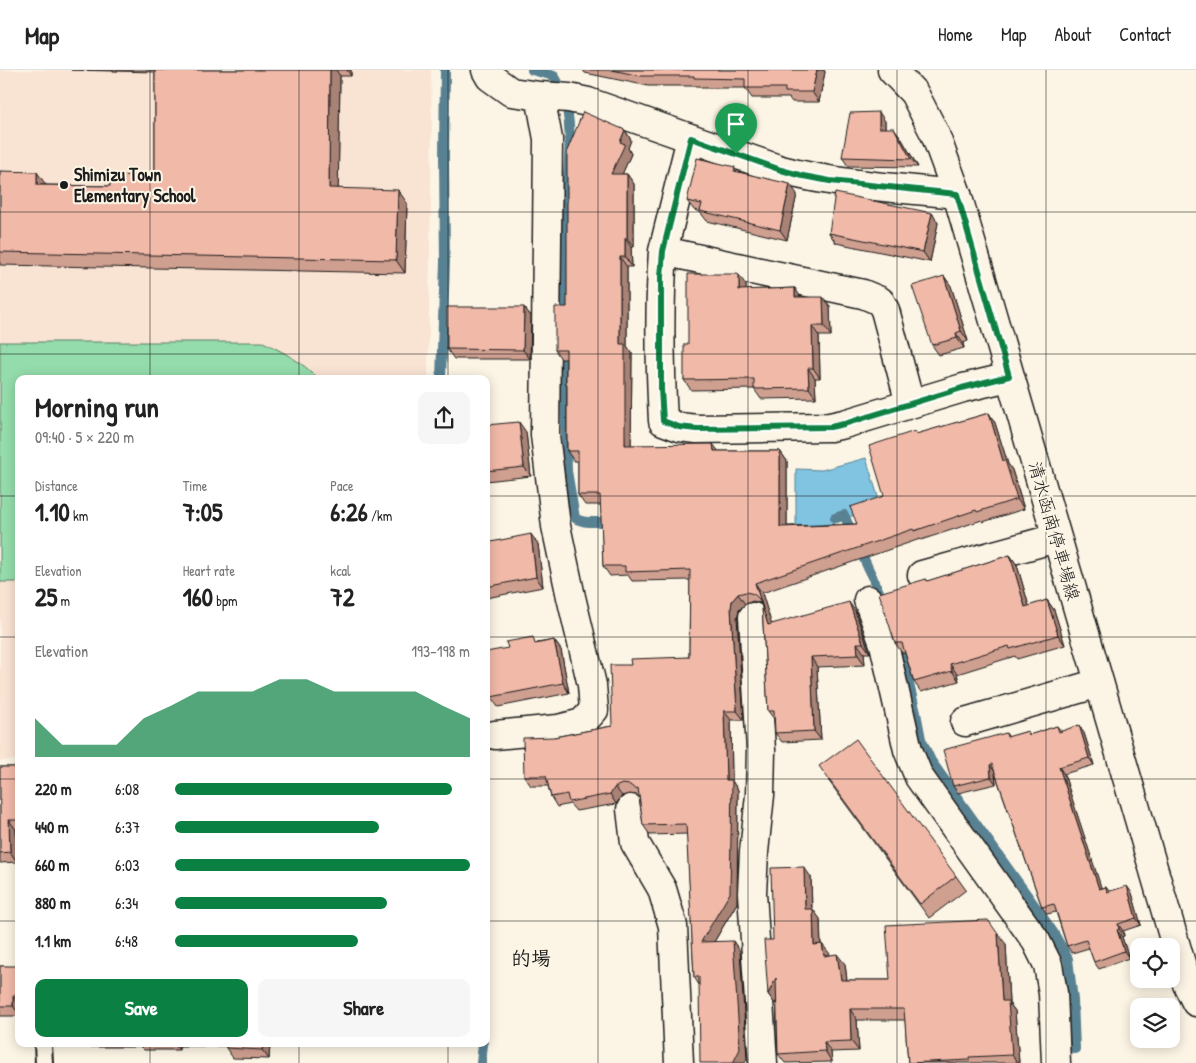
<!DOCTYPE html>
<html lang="en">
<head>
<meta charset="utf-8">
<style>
  :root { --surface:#fff; --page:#f6f6f6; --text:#222; --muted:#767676; --line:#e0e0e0; --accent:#0b8043 }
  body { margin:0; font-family:"Patrick Hand","Klee One",sans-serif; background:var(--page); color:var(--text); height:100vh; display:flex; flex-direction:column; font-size:19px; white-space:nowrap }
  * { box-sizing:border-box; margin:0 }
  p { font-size:16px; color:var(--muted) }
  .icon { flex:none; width:28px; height:28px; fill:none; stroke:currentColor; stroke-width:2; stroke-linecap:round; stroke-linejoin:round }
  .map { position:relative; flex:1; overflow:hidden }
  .details { position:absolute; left:15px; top:305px; width:475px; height:672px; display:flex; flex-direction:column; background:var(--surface); border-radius:10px; box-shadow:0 2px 12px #0003 }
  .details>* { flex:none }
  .tools { position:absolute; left:1130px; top:868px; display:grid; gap:10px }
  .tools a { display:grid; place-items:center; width:50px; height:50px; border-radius:10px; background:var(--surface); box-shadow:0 2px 12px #0003; font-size:25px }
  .pin { position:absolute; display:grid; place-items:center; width:42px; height:42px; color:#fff; margin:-51px -21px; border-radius:50% 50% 50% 0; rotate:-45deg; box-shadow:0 0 5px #0007 }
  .pin .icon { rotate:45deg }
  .round { display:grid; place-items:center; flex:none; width:52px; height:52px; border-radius:10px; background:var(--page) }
  .headline { display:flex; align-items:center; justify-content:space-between; height:85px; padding:0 20px }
  h1 { font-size:28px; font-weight:700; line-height:38px }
  .stats { display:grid; grid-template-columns:repeat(3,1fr); gap:8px; height:85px; padding:5px 20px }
  .stats div { display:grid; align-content:center }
  .stats b { font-size:25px; font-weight:700 }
  .stats small { font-size:14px; font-weight:400 }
  .stats p { font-size:14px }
  .chart { height:140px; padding:10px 20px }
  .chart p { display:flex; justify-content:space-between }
  .chart svg { width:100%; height:90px; margin-top:5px; fill:var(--accent); opacity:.7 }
  .button { display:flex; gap:10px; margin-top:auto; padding:10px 20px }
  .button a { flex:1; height:58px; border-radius:10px; background:var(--accent); color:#fff; font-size:20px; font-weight:700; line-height:58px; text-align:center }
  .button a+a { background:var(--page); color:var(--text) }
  ul { padding:0 20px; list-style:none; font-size:16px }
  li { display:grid; grid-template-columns:80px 60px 1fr; align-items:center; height:38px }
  li i { height:12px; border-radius:6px; background:var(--accent) }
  header { display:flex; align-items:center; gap:30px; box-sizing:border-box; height:70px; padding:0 25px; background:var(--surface); border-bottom:1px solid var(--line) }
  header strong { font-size:24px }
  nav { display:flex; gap:28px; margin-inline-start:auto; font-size:18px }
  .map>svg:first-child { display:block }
  .built { fill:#f9e3d3 }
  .green { fill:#94dcab; stroke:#587c64 }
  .water { fill:#80c4e1; stroke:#588192 }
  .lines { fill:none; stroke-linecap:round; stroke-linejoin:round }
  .stream { stroke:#588192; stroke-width:10 }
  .service-casing { stroke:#1c1c1c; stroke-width:20 }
  .minor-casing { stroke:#1c1c1c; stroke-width:31 }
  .secondary-casing { stroke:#1c1c1c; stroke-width:31 }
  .service { stroke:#fcf5e5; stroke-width:16 }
  .minor { stroke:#fcf5e5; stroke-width:28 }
  .secondary { stroke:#fcf5e5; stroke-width:28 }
  .wall { fill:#cf9f90; stroke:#1c1c1c }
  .shaded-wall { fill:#a98276; stroke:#1c1c1c }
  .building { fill:#f1b9a8; stroke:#1c1c1c }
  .route-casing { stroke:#fff; stroke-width:10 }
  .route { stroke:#0b8043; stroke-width:6 }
  .grid { fill:none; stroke:#1c1c1c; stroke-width:1; stroke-opacity:0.55 }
  .poi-dot { fill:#1c1c1c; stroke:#fcf5e5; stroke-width:2 }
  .labels { text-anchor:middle; stroke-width:4; stroke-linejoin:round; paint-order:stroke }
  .poi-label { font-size:18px; font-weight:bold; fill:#1c1c1c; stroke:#fcf5e5; text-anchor:start }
  .street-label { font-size:18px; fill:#1c1c1c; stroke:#fcf5e5 }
  .quarter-label { font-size:20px; font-weight:bold; fill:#1c1c1c; stroke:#fcf5e5 }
</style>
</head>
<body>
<header>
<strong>Map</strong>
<nav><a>Home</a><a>Map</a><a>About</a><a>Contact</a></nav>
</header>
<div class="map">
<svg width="1196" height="993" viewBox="0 0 1196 993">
  <rect width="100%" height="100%" fill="#fcf5e5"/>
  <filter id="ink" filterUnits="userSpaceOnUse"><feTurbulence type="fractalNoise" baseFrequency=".02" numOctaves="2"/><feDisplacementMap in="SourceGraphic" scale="10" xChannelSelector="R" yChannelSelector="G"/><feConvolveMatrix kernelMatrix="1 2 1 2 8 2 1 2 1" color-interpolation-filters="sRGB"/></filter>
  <g filter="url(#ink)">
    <!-- built -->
    <path class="built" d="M0 0H431L432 60 428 309H19V690L0 691Z"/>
    <!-- green -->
    <path class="green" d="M0 272H263C283 282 303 292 318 309H19V512H0Z"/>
    <!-- water -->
    <path class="water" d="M866 388 880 433 839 452 796 461V399L822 400Z"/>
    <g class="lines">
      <!-- stream -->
      <path class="stream" d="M532 0 554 6C579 41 567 104 565 145 564 179 564 214 564 249
        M564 276 567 401 575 448C585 455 603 451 614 451
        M441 309 445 192 444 87 445 0
        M835 448 844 445 885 535
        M898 569 916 643 921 669 931 691 1037 839 1053 862 1068 889 1073 930 1075 979
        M481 993 483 974"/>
      <!-- service casing -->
      <g class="service-casing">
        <path id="service" d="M43 974 44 993"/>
      </g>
      <!-- minor casing -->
      <g class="minor-casing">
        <path id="minor" d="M486 0 490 7 511 22 540 26 548 69 545 365 556 456 571 527 592 615 594 640 582 653 558 659 495 665
          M540 26 569 28 588 32 781 100C838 115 898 118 957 124
          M663 181 691 68
          M910 334 885 240 880 231 863 224 663 181C659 237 660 295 663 351L679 357 697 359 830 357 844 354 963 318 1009 307
          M922 505 1056 468
          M868 530 884 574 908 680 919 707 1036 871 1048 895 1053 923 1056 993
          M753 547 761 680 760 725 754 782 752 823 763 993
          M965 652 1099 613
          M631 739 635 773 662 819 673 856 679 993"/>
      </g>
      <!-- secondary casing -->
      <g class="secondary-casing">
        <path id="secondary" d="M892 0 914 23 935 64 957 124 1187 914 1196 932"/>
      </g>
      <!-- service -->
      <use href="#service" class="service"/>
      <!-- minor -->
      <use href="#minor" class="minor"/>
      <!-- secondary -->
      <use href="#secondary" class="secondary"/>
    </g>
    <!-- wall -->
    <path class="wall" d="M71 0H351V6H340L338 118 407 133 405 203 0 195V101L46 115 110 116 155 106V2Z
      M583 0H824L825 2 819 32H792L789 28H752L745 18H701L699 16H648L585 3Z
      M885 51V58L900 66 918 97 848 96 842 87Z
      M625 60 631 70 628 78 631 84 622 104H627L634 114V177H631L632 197H627V276L632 283 631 375 719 381H780L787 391V456L857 454 884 426 915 361 917 364 989 343 995 353 1008 394 1012 400 1024 439 983 452 982 450 921 470 920 469 762 523 771 554 855 541 870 583H864L865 595 817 597 821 670 782 672 775 663 774 649 768 641 762 536 760 533 753 531 745 534 739 540 737 548 744 650H731L732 711 738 720 737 833 714 872 740 881 747 989 694 907 687 764 650 765 643 755 639 727 637 725 629 724 622 726 616 734 576 741 570 734 557 737 551 727 548 716H531L524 706 554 667 612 656 631 595 689 587 690 510 632 511 628 505 610 506 603 496 601 435H585L578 425V391H574L567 381V316L566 314V289H561L555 280 567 237Z
      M797 124 787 170 707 151 700 142 694 140 687 131Z
      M932 143 938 153 930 192 836 173 829 163Z
      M944 206 951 216 968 271 963 273 964 278 939 285 932 275Z
      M746 215V220L795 218 800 227 830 236 831 266H819L820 308H815L816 328 761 329 754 319 691 320 684 310 688 274Z
      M524 237 531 246 530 289H454L447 279Z
      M486 355 526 362 531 406 486 411Z
      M486 473 538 474 543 517 486 528Z
      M1010 485 1017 495 1029 536 1047 530 1054 540 1065 575 1017 589 1015 586 957 604 959 611 921 622 914 612 905 583H902L895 573 926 509 928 511Z
      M554 570 561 580 569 623 498 637 491 627 537 573Z
      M1057 656 1061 661 1084 663 1094 695 1064 704 1101 818 1106 817 1109 821 1132 823 1141 855 1123 861 1124 866 1122 867 1129 888 1099 899 1094 892 1089 878 1072 883 1067 876 1056 842 1047 844 1042 837 995 703 996 714 958 723 953 716 1006 663 1009 667 1028 661 1030 665Z
      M0 697H19V760H16L17 792 0 793Z
      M828 710 956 806 966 820 929 848Z
      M811 807 812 839 820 849 821 874 830 885 845 894 847 910H890L1006 874 1009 933 1015 941 1019 993H908L905 950H857L859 981 831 982 832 992 785 993 778 984 776 931 775 934 768 924 773 870Z
      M0 896 19 897V946H0Z
      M76 974H270L269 989 233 988 226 978V976H179V980H144L141 977H78Z"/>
    <!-- shaded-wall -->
    <path class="shaded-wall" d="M330 0H336L340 6 338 131 329 118Z
      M347 0H351V6Z
      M817 0H824L825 2 819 32 812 22Z
      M879 42 885 51V66L879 58Z
      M894 58 900 66 918 97 911 89Z
      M625 60 631 70 628 78 631 84 618 114 611 104 620 72Z
      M37 102 46 115H37Z
      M627 104 634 114V177L627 168Z
      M790 114 797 124 787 170 780 160Z
      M398 120 407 133 405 203 396 190Z
      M932 143 938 153 930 192 923 182Z
      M625 168 631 177 632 197 625 187Z
      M620 187 627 197V276L632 283 631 384 625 375 620 274Z
      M739 205 746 215V230L739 220Z
      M944 206 951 216 968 271 961 261Z
      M795 218 801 228 795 227Z
      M823 227 830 236 831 266 824 256Z
      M524 237 531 246 530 289 523 280Z
      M812 256 819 266 820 308 813 298Z
      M956 263 963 273 964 278 957 268Z
      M808 298 815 308 816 328 809 318Z
      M989 343 995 353 1008 394 1012 400 1024 439 1017 429 1003 391Z
      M519 352 526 362 531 406 524 397Z
      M713 374 720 383 714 381Z
      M780 381 787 391V466L780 457Z
      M531 464 538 474 543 517 536 507Z
      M1010 485 1017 495 1032 547 1025 537Z
      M755 513 762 523 775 565 768 555Z
      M738 524 745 534 739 540 737 548 744 650 737 641 731 538 732 531Z
      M1047 530 1054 540 1065 575 1058 565Z
      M849 532 855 541 870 583 863 573Z
      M554 570 561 580 569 623 563 613Z
      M857 573 864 583 865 595 858 585Z
      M811 587 817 597 821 670 814 661Z
      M950 594 957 604 959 611 952 601Z
      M724 641 731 650 732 711 738 720 737 833 708 882 701 872 726 710Z
      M1079 655 1084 663 1094 695 1089 688Z
      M990 695 995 702 996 714 991 707Z
      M1059 697 1064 704 1104 826 1099 819Z
      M615 717 622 726 616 734 610 724Z
      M9 750 16 760 17 792 10 782Z
      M804 797 811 807 812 849 805 839Z
      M1127 816 1132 823 1141 855 1136 848Z
      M813 839 820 849 821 886 814 875Z
      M1118 854 1123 861 1124 866 1119 859Z
      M1117 860 1122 867 1129 888 1124 881Z
      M998 864 1006 874 1009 933 1015 941 1019 993H1018L1012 985 1002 931Z
      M733 871 740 881 747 989 745 993H733Z
      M822 874 830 884 831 896 824 886Z
      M837 884 845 894 848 920 841 910Z
      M776 908 783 918 775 934 768 924Z
      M13 926 19 934V944L13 936Z
      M850 939 857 950 859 981 851 971Z
      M824 972 831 982 832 992 825 981Z
      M174 974H178L179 976V980Z
      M263 974H270L269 989 262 980Z"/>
    <!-- building -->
    <path class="building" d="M155 0H330L329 118 398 120 396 190 0 182V101L37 102V115L110 116V105L155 106Z
      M612 0H817L812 22H785V18H745V9L694 8V6H641Z
      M583 42 625 60 620 72 625 74 611 104H627V168H625V187H620V274H625V375L713 374 714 381H780V457L857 454 850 437 884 426 869 376 915 361 916 364 989 343 1003 391 1005 390 1017 429 977 442 976 440 914 461 913 459 755 513 768 555 849 532 863 573H857L858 585 811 587 814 661 775 663 774 641H768L762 536 759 529 754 524 746 522 738 524 732 531 731 538 737 641H724L726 710H732L730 823 701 872 733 871 740 979 733 993H700L699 907H694L686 754 643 755 638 718 635 719 630 715 622 714 615 717 610 724 569 732 567 724 551 727 546 706H524L523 668 554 667 612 656 610 595H631L630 589 689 587 690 500 625 502V496H603L600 425H578V381H567V314H566V280H555V237H567V81Z
      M879 42V58H894L911 89 842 87 850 43Z
      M697 88 735 97 734 101 790 114 780 160 700 141 702 134 687 131Z
      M835 123 932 143 923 182 829 163Z
      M688 204H737L739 205V220L795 218V227H823L824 256H812L813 298H808L809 318 754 319V309L684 310V274H688Z
      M944 206 961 261 956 263 957 268 932 275 912 216Z
      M447 237H524L523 280 447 279Z
      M519 352 524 397 486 401V355Z
      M531 464 536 507 486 517V473Z
      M1010 485 1025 537 1047 530 1058 565 1010 579 1009 576 950 594 952 601 914 612 902 573H895L879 523 926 509 927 511Z
      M533 567 535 574 554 570 563 613 491 627 486 604V582L508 578 506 572Z
      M1079 655 1089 688 1059 697 1099 819 1106 817 1107 822 1127 816 1136 848 1118 854 1119 859 1117 860 1124 881 1094 892 1086 870 1067 876 1054 834 1042 837 992 694 990 695 991 707 953 716 943 680 1006 663 1007 667 1028 661 1029 665 1057 656 1059 662Z
      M856 669 956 806 920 834 819 696Z
      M0 697H19V750H9L10 782 0 783Z
      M804 797 805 839H813L814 875 822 874 824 886 837 884 841 910H890L886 855 988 850 998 864 1002 931H1008L1012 985 969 987V990L908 993 904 939H850L851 971 824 972 825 981 778 984 776 908 768 924 764 870H773L771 798Z
      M0 896H18V926H13V936H0Z
      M226 974H263L262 980 226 978Z"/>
  </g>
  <g class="lines" filter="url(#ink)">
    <!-- route casing -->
    <g class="route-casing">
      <path id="route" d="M691 68 781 100 803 106 830 111 957 124 1009 306 962 318 844 354 830 357 697 359 679 357 663 351 661 319V207L663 181Z"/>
    </g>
    <!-- route -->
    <use href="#route" class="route"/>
  </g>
  <!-- grid -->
  <path class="grid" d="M150 0V309M299 0V309M448 0V309M598 0V993M748 0V993M897 0V993M1046 0V993M0 142H1196M0 284H1196M0 426H19M486 426H1196M0 567H19M486 567H1196M0 709H19M486 709H1196M0 851H19M486 851H1196M150 974V993M299 974V993M448 974V993"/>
  <!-- markers -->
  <circle class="poi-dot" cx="64" cy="115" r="5"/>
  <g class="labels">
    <!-- poi labels -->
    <g class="poi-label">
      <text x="74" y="111">Shimizu Town<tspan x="74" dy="21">Elementary School</tspan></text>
    </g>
    <!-- street labels -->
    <g class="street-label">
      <text transform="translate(1054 461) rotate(74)" y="6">清水函南停車場線</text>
    </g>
    <!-- quarter labels -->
    <g class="quarter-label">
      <text x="531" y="895">的場</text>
    </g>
  </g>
</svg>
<div class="tools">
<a><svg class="icon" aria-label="locate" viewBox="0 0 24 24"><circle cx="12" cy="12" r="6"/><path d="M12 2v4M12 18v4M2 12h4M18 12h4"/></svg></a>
<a><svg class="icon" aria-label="layers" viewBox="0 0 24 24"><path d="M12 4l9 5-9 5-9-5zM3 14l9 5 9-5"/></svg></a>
</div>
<div class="pin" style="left:736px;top:84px;background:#1e9e55"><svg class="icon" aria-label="arrive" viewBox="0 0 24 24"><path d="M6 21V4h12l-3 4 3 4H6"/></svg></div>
<section class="details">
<div class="headline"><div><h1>Morning run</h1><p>09:40 · 5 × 220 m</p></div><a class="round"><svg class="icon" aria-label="share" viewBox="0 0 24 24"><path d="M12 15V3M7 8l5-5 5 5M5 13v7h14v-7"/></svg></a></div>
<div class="stats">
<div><p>Distance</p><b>1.10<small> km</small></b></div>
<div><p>Time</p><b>7:05</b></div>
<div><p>Pace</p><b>6:26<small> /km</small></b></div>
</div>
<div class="stats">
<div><p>Elevation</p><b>25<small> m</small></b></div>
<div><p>Heart rate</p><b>160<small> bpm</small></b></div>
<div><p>kcal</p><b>72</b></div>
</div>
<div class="chart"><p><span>Elevation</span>193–198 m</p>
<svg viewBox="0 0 160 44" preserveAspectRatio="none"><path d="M0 44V25L10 38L20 38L30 38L40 25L50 19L60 12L70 12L80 12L90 6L100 6L110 12L120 12L130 12L140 12L150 19L160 25V44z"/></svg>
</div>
<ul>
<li><b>220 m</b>6:08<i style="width:94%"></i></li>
<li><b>440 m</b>6:37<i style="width:69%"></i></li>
<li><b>660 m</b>6:03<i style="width:100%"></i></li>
<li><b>880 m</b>6:34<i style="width:72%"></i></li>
<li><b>1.1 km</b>6:48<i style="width:62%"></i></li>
</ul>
<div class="button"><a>Save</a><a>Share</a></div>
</section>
</div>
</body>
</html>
